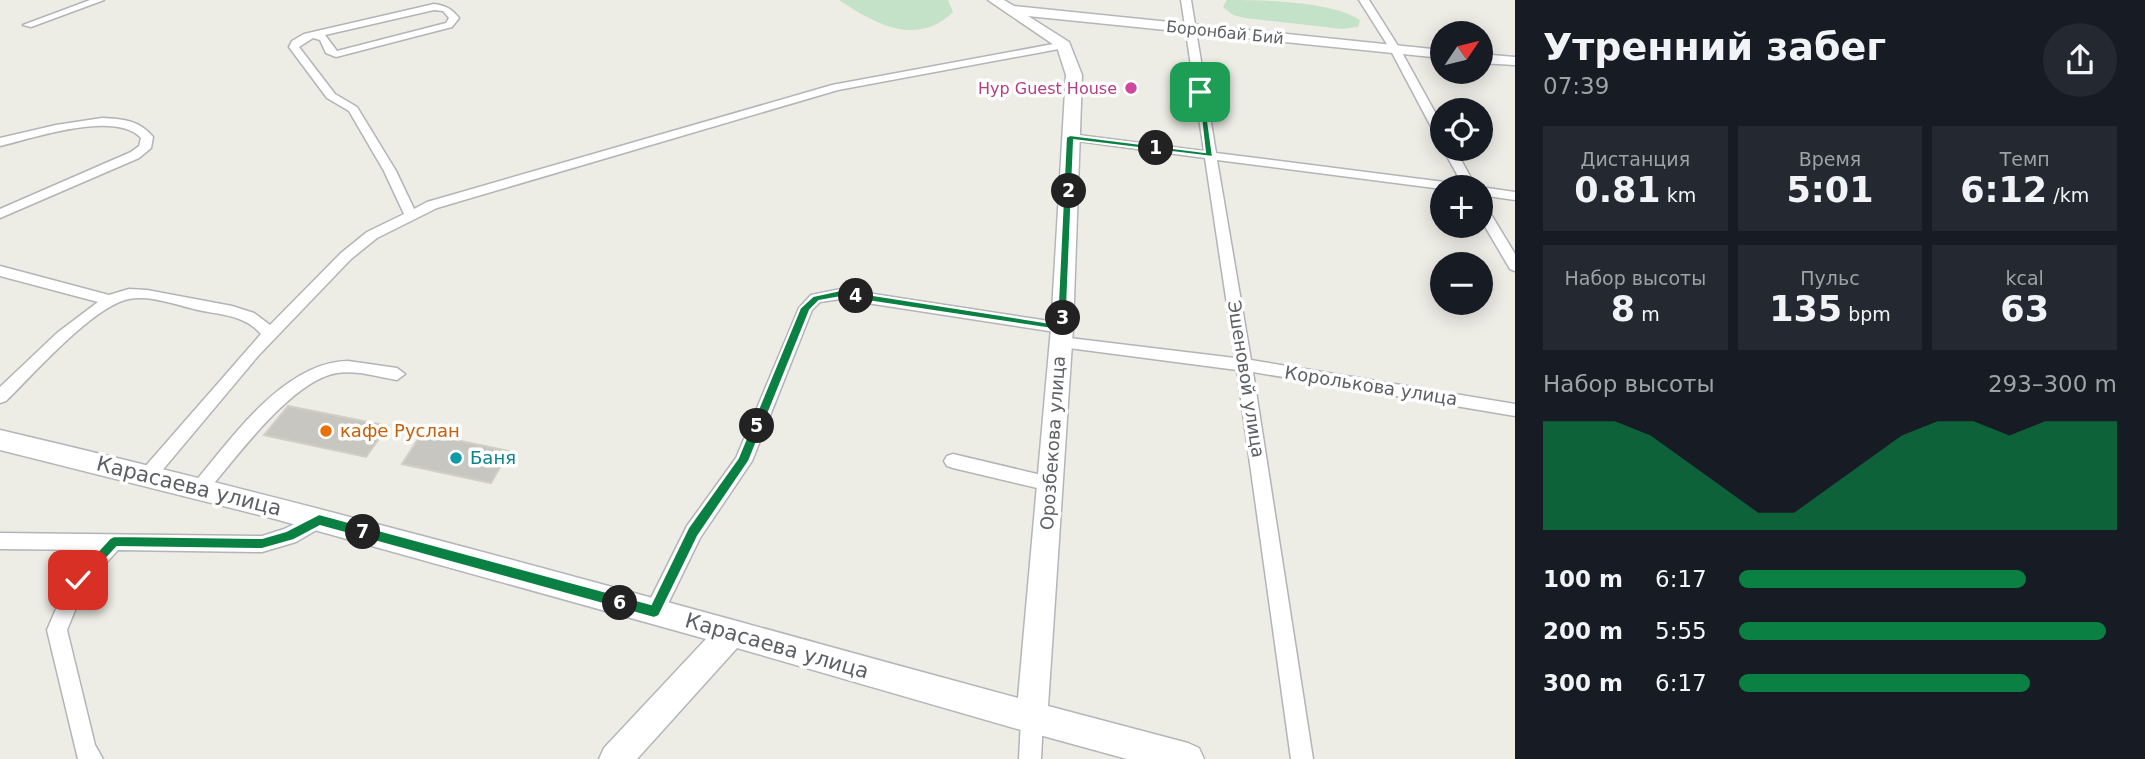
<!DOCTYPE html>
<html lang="ru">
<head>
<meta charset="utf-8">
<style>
  :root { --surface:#171b24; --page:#242831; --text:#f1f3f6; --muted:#9ea1a6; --accent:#0b8043 }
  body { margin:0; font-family:"DejaVu Sans",sans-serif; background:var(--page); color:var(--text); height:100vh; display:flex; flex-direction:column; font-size:26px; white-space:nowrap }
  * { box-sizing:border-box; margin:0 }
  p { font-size:23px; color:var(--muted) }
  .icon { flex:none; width:38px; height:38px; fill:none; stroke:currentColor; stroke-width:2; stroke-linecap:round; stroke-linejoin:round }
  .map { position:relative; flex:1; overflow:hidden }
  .details { display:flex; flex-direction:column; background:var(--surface); width:630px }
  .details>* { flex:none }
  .needle { width:46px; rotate:55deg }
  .buttons { position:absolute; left:1430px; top:21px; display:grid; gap:14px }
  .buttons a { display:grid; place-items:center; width:63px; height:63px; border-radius:50%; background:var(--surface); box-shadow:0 4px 18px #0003; font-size:35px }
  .pin { position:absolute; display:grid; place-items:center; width:60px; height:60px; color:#fff; margin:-30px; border-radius:14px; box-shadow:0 4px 10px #0006 }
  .km { position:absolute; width:35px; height:35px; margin:-18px; border-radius:50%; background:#222; color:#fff; font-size:19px; line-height:35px; text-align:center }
  .round { display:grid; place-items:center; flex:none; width:74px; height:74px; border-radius:37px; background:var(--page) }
  .overview { display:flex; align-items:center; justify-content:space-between; height:119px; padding:0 28px }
  h1 { font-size:38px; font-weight:700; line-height:52px }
  .metrics { display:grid; grid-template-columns:repeat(3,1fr); gap:10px; height:119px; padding:7px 28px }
  .metrics div { display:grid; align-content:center; border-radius:0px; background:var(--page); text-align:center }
  .metrics b { font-size:35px; font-weight:700 }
  .metrics small { font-size:19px; font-weight:400 }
  .metrics p { font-size:19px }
  .chart { height:196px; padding:14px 28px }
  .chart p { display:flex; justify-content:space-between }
  .chart svg { width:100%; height:126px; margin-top:7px; fill:var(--accent); opacity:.7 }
  ul { padding:0 28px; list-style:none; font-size:23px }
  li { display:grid; grid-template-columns:112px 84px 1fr; align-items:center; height:52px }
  li i { height:18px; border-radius:9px; background:var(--accent) }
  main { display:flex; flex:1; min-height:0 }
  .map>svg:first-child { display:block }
  .green { fill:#c4e2c7 }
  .building { fill:#c8c6c1; stroke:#d1cec4; stroke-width:2 }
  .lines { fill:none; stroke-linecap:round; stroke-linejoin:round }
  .street-casing { stroke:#b2b4b8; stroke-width:3 }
  .secondary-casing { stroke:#b3b6ba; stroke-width:3 }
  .street { fill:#fff; fill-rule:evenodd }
  .secondary { fill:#fff; fill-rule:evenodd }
  .route { fill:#0b8043; stroke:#fff; stroke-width:2 }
  .hotel-dot { fill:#d1479c; stroke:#fff; stroke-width:2.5 }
  .food-dot { fill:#e8710a; stroke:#fff; stroke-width:2.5 }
  .culture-dot { fill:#0f9aa8; stroke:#fff; stroke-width:2.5 }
  .labels { text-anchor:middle; stroke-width:7; stroke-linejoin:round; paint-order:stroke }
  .far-street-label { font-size:16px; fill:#5c5f63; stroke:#fff }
  .far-hotel-label { font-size:16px; fill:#b23c85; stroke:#fff; text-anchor:end }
  .street-label { font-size:18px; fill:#5c5f63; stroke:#fff }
  .food-label { font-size:18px; fill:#c56008; stroke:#fff; text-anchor:start }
  .culture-label { font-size:18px; fill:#0d838f; stroke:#fff; text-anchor:start }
  .near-street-label { font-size:21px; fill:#5c5f63; stroke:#fff }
</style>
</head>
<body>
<main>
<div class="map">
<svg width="1515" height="759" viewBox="0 0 1515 759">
  <rect width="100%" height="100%" fill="#edece5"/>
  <!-- green -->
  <path class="green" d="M839 0H948L953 12C916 48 874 23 839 0Z
    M1227 0C1261 0 1332 1 1360 20L1358 27 1342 29 1245 18 1233 15 1223 7Z"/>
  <!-- building -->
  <path class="building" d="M288 406 388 426 366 457 264 435Z
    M422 433 509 451 491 483 402 464Z"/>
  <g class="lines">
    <!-- street casing -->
    <g class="street-casing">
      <path id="street" d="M90 0H104L31 27 23 25Z
        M1181 0H1191L1216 153 1452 183 1458 187H1442V189L1217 160 1251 360 1515 404V416L1253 372 1313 759H1291L1237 370 1061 347 1053 342 1061 337 1235 358 1205 158 1070 140 1064 137 1070 134 1204 151Z
        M1359 0H1369L1400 49 1442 125V139L1436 136 1390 49Z
        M434 4C446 6 451 8 459 18L452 27 336 57 326 53 320 40 313 38 299 47 335 94 357 107 396 171 414 209 427 202 832 85 1064 42 1069 45 1064 48 838 90 437 208 377 238 351 259 258 356 155 479 149 481 143 479 140 474 143 469 261 334C245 315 221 315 198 310 176 305 151 295 129 299 93 306 33 375 6 401L0 403V387L57 333 98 302 0 276V266L109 295 129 289 147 290 232 306 254 313 270 325 341 253 367 232 404 214 384 171 349 111 327 98 289 47 292 41 304 34ZM434 10 443 11 449 18 446 23 337 51 325 35Z
        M102 118C123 119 139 120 153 137L151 148 139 158 0 218V209L131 152 139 146 141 138C115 110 34 138 0 146V138L56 125Z
        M1443 149H1455L1476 187H1464Z
        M1480 187 1515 192V200L1480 195Z
        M1480 202 1486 206 1515 254V271L1510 269 1480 218Z
        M841 289 1062 323 1069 328 1062 333 841 299 820 302 812 310 752 461 700 538 661 618 654 621 647 618 644 612 687 526 736 458 799 308 811 295Z
        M348 361 397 368 405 374 397 380C378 377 357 370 337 373 292 380 235 459 206 493L200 495 194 493 191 488 194 483C231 439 284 362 348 361Z
        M953 454 1050 477 1056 479 1059 484 1056 489 1050 491 953 468 947 466 944 461 947 456Z
        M319 512 325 515 328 520 325 525 296 542 262 552 118 550 85 586 67 630 95 745 103 759H78L47 630 71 574 94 550 0 549V533L262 536 284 529Z
        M1032 709 1040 712 1043 720 1041 759H1019L1021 720 1024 712Z"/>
    </g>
    <!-- secondary casing -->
    <g class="secondary-casing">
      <path id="secondary" d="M988 0H1004L1014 6 1442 50V58L1028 16 1069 42 1082 75 1073 328 1048 706 1188 743 1199 748 1204 759H1127L1036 734 1032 736 1021 730 737 648 637 759H599L604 748 706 639 275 519 0 450V430C342 510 680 606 1018 698L1051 328 1066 75 1057 47Z
        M1480 54 1515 57V65L1480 63Z"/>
    </g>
    <!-- street -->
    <use href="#street" class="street"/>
    <!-- secondary -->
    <use href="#secondary" class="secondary"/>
  </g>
  <!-- route -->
  <path class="route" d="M1198 90 1204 92 1213 157 1074 140 1066 331 841 297 819 301 810 310 749 461 698 536 659 616 654 618 320 526 294 540 262 549 117 547 83 584 78 586 71 580 110 538 114 536 262 538 286 531 319 514 651 604 688 528 738 458 800 308 813 296 841 290 1057 324 1066 137 1070 135 1205 152Z"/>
  <!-- markers -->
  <circle class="hotel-dot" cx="1131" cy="88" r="7"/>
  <circle class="food-dot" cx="326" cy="431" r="7"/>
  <circle class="culture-dot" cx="456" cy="458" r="7"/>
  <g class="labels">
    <!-- far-street labels -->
    <g class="far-street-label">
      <text transform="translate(1225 32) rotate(6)" y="6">Боронбай Бий</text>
    </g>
    <!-- far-hotel labels -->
    <g class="far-hotel-label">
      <text x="1117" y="94">Нур Guest House</text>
    </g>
    <!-- street labels -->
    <g class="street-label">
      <text transform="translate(1246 379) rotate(81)" y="6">Эшеновой улица</text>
      <text transform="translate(1371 386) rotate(9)" y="6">Королькова улица</text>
      <text transform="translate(1053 443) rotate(-86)" y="6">Орозбекова улица</text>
    </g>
    <!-- food labels -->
    <g class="food-label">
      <text x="340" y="437">кафе Руслан</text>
    </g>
    <!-- culture labels -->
    <g class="culture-label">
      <text x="470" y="464">Баня</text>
    </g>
    <!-- near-street labels -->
    <g class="near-street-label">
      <text transform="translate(189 486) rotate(14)" y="7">Карасаева улица</text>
      <text transform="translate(777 646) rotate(16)" y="7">Карасаева улица</text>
    </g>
  </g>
</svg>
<div class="buttons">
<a><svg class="needle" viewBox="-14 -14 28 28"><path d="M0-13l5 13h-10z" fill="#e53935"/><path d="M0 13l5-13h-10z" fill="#9ea1a6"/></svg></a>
<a><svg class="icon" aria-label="locate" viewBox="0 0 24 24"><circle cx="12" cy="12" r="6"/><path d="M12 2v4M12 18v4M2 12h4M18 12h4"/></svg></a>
<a>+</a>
<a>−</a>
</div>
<div class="pin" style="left:1200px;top:92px;background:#1e9e55"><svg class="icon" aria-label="arrive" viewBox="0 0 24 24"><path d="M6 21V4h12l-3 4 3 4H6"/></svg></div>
<div class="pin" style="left:78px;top:580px;background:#d93025"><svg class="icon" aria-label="check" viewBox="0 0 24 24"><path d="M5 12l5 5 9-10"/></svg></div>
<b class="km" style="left:1156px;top:148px">1</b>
<b class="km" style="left:1069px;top:191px">2</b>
<b class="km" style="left:1063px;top:318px">3</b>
<b class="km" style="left:856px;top:296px">4</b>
<b class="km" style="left:757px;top:426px">5</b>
<b class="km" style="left:620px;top:603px">6</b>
<b class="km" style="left:363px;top:532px">7</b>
</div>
<section class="details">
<div class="overview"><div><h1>Утренний забег</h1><p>07:39</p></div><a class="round"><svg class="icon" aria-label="share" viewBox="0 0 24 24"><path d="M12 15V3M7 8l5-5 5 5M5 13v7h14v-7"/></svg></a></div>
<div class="metrics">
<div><p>Дистанция</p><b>0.81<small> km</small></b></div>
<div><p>Время</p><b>5:01</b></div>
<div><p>Темп</p><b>6:12<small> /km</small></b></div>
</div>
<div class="metrics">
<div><p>Набор высоты</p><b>8<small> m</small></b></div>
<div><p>Пульс</p><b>135<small> bpm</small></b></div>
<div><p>kcal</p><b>63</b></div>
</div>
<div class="chart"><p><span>Набор высоты</span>293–300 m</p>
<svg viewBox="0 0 160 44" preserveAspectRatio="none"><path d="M0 44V6L10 6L20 6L30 11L40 20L50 29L60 38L70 38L80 29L90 20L100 11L110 6L120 6L130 11L140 6L150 6L160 6V44z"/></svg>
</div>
<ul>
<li><b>100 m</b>6:17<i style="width:76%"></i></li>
<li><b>200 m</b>5:55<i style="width:97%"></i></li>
<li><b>300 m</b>6:17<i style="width:77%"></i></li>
</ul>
</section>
</main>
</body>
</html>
